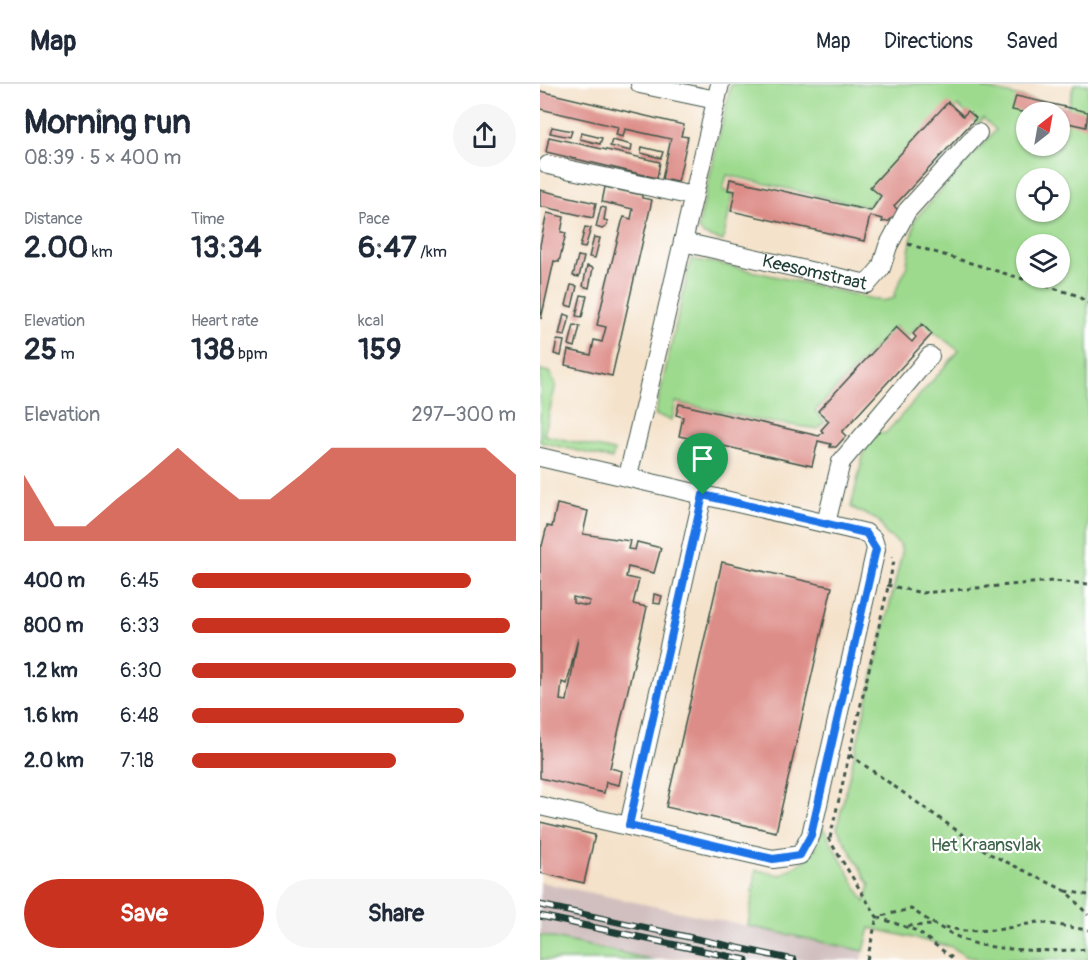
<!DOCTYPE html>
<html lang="en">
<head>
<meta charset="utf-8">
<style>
  :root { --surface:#fff; --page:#f6f6f7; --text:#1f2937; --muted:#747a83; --line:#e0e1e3; --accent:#c8321e }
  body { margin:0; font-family:Pangolin,sans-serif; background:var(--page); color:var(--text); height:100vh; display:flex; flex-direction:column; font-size:22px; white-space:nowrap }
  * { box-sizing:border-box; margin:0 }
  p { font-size:20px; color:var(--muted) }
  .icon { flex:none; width:33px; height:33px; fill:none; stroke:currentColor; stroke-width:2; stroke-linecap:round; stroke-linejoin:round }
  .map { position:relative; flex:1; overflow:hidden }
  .drawer { display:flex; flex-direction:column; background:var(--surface); width:540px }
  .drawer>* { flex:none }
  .needle { width:39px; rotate:31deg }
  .buttons { position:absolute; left:476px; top:18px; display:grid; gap:12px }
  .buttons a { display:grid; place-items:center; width:54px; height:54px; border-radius:50%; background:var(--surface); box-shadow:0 2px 4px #0004; font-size:30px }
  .pin { position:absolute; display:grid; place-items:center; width:51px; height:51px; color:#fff; margin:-62px -26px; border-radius:50% 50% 50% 0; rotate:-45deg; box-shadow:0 0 6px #0007 }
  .pin .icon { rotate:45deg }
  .round { display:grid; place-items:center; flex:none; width:63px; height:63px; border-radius:32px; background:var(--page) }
  .summary { display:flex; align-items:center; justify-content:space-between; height:102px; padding:0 24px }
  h1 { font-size:33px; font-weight:700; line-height:45px }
  .metrics { display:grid; grid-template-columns:repeat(3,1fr); gap:9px; height:102px; padding:6px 24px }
  .metrics div { display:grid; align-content:center }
  .metrics b { font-size:30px; font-weight:700 }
  .metrics small { font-size:16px; font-weight:400 }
  .metrics p { font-size:16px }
  .chart { height:168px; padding:12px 24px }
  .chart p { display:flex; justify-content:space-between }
  .chart svg { width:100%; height:108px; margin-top:6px; fill:var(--accent); opacity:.7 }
  .action { display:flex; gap:12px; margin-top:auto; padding:12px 24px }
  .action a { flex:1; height:69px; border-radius:36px; background:var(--accent); color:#fff; font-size:24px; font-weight:700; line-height:69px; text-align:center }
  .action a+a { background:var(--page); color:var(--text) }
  ul { padding:0 24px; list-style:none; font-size:20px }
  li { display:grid; grid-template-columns:96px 72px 1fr; align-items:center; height:45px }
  li i { height:15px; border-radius:8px; background:var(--accent) }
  header { display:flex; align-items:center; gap:36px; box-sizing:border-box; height:84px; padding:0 30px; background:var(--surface); border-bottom:2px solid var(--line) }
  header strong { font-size:28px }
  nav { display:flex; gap:33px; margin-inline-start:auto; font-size:21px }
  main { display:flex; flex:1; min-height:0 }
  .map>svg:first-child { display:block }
  .industrial { fill:#d1bfbf }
  .green { fill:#9dda8e; stroke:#5e8c61; stroke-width:1.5; fill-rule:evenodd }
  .building { fill:#dd8d88; fill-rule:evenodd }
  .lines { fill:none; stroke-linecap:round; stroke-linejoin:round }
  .minor-casing { stroke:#3f564a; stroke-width:20 }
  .path { stroke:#3f564a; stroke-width:3; stroke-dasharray:4.5 4.5; stroke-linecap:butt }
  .minor { stroke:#fff; stroke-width:18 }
  .rail-casing { stroke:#1f3d34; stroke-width:7 }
  .rail { stroke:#fff; stroke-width:4.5; stroke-dasharray:14; stroke-linecap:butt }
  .route-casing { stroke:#fff; stroke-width:12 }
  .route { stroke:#1a73e8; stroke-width:8 }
  .labels { text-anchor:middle; stroke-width:4.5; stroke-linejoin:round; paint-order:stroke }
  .street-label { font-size:18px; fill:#1f3d34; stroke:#fff }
  .park-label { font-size:18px; fill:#3e644a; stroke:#fff }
</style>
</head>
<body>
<header>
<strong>Map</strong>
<nav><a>Map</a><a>Directions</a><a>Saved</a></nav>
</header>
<main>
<section class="drawer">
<div class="summary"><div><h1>Morning run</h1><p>08:39 · 5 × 400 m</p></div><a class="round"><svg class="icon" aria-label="share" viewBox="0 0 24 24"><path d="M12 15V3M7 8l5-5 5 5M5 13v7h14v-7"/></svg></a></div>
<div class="metrics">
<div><p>Distance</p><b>2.00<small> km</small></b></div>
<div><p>Time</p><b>13:34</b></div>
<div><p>Pace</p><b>6:47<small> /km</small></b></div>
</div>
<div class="metrics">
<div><p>Elevation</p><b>25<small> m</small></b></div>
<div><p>Heart rate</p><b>138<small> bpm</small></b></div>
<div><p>kcal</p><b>159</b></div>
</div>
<div class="chart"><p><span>Elevation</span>297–300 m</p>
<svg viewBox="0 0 160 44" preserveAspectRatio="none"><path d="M0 44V17L10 38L20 38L30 27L40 17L50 6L60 17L70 27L80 27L90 17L100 6L110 6L120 6L130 6L140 6L150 6L160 17V44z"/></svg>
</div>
<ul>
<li><b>400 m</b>6:45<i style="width:86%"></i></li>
<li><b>800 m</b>6:33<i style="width:98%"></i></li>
<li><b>1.2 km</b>6:30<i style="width:100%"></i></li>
<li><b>1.6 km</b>6:48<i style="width:84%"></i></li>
<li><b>2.0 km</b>7:18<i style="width:63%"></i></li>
</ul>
<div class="action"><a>Save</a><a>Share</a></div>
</section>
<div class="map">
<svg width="548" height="876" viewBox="0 0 548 876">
  <rect width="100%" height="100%" fill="#fff"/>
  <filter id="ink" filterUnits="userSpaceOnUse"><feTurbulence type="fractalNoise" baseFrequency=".0167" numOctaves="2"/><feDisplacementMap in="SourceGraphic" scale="12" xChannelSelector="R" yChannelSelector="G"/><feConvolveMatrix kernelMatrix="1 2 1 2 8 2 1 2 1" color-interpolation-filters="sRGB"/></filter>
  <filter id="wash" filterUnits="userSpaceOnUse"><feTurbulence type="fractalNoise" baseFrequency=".008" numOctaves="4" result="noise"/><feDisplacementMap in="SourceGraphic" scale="24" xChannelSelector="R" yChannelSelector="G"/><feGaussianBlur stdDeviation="1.35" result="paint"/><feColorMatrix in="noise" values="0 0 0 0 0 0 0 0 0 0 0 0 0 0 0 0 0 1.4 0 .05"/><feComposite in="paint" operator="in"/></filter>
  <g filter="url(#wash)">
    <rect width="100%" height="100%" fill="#f4e2ca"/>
    <!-- industrial -->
    <path class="industrial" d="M0 798 324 867 322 876H161L159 872 114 876 0 851Z"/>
    <!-- green -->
    <path class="green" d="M191 0H444L443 4 528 24 534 0H548V876H443L425 872 412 863 330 844 324 867 208 842 216 786 241 791C269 772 274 779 282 742L325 818 330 801 297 744 362 469 360 460 346 450 339 437 311 423 326 360 333 346 345 350 419 267 382 238 367 253 355 242 275 327 285 338 278 345 222 337 136 318 132 336 115 331 151 175 190 182 342 217 355 214 354 210 366 185 375 135 456 46 443 34 438 40 418 22 327 123 187 91 183 106 193 110 183 157 164 151 158 144ZM486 28H519V62H486ZM486 94H519V128H486ZM486 160H519V194H486Z
      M0 286 9 288 16 300 4 351 74 367 72 375 0 358Z
      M0 851 114 876H0Z"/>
    <g id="blocks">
      <!-- building -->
      <path class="building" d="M0 7 144 41 141 52 148 53 138 98 122 95 131 55 85 45 83 53 76 51 78 43 0 25Z
        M476 12 548 28 546 43 519 37V28L486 29 472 26Z
        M408 18 423 32 428 27 436 34 354 122 359 127 349 137 342 138 343 135 330 132 324 157 191 127 195 107 188 106 190 95 331 127 341 112 330 103Z
        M12 43 32 47 30 53 10 49Z
        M41 49 62 54 60 60 40 55Z
        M9 53 120 78 117 94 6 68Z
        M72 56 92 61 91 67 70 62Z
        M102 63 123 68 121 74 101 69Z
        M65 103 102 111V114L112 116 72 292 25 281 28 266 51 271 54 256 62 258 66 243 57 241 67 197 82 138 84 133 91 135 93 125 62 118Z
        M0 106 56 119 53 134 0 122Z
        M61 123 66 124 64 136 68 137 66 143 62 145 56 143Z
        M7 129 24 133 21 148 26 149 19 178 14 177 1 235 0 161Z
        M45 143 51 144 45 164 40 163Z
        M54 153 60 154 55 174 49 173Z
        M38 172 44 173 39 193 33 192Z
        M47 182 53 184 49 204 43 202Z
        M31 201 37 202 32 223 26 221Z
        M41 211 47 212 42 233 36 232Z
        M24 230 30 232 25 252 19 251Z
        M382 240 392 250 302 348 306 352 296 363H290L291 360 278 357 272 382 139 352 143 333 136 331 139 320 279 352 283 348 281 346 289 337 278 327 356 243 372 258 376 253 373 250Z
        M34 241 40 242 35 263 29 261Z
        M17 256 24 257 21 272 14 270Z
        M17 420 48 427 43 450 90 457 88 465 95 466 97 458 121 464 114 489 88 483 86 493 99 496 93 520 107 523 70 684 82 687 79 701 66 698 64 709 0 694V462H2L7 442 12 443ZM33 513 50 517 49 520 47 522 33 519ZM38 554 27 617 20 616 22 598 27 600Z
        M182 478 292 503 236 748 126 723Z
        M114 510 122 512 120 520 113 519Z
        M0 738 55 751 44 799 0 789Z"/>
    </g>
  </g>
  <g filter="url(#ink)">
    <use href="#blocks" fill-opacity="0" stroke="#3f564a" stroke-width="1.5"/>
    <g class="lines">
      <!-- minor casing -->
      <g class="minor-casing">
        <g id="minor">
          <path d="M100 0 176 16"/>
          <path d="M8 81 153 112"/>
          <path id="s1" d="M143 158 327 200 341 184 348 162 367 127 438 49"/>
          <path d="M0 373 326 449 333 455 336 465 271 751 260 771 233 775 0 722"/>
          <path d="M88 392 180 0"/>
          <path d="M286 439 301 378 390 272"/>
          <path d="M89 741 163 411"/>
        </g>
      </g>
      <!-- path -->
      <path class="path" d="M368 160 536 211 548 219
        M347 501 382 509 513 497 548 500
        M310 671 450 770 526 807
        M288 754 337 833 371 825C391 838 417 856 441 861 473 867 516 868 548 865
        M290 754 354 477 352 473
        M548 811 526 807 548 831
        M368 842 396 841
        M405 843 424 847 457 846 498 838 548 846
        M327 876 337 833 377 847 415 876"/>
      <!-- minor -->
      <use href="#minor" class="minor"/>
      <!-- rail casing -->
      <g class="rail-casing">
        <path id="rail" d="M0 821 254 876
          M0 832 206 876"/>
      </g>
      <!-- rail -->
      <use href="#rail" class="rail"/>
    </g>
  </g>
  <g class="lines" filter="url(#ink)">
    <!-- route casing -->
    <g class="route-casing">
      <path id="route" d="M163 411 326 449 336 465 271 751 260 771 233 775 89 741Z"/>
    </g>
    <!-- route -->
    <use href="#route" class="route"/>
  </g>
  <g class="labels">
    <!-- street labels -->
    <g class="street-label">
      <text dy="6" stroke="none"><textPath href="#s1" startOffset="135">Keesomstraat</textPath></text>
    </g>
    <!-- park labels -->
    <g class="park-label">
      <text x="446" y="767">Het Kraansvlak</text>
    </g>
  </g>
</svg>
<div class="buttons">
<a><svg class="needle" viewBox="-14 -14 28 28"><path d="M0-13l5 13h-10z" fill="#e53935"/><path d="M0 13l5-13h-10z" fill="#747a83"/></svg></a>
<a><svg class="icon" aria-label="locate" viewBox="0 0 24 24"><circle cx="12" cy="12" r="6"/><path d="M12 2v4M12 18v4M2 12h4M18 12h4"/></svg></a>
<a><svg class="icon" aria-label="layers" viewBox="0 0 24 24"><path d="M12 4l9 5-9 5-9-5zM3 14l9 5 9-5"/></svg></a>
</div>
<div class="pin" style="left:163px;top:411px;background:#1e9e55"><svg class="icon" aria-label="arrive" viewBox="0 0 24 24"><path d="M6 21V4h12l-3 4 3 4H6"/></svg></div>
</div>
</main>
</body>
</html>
